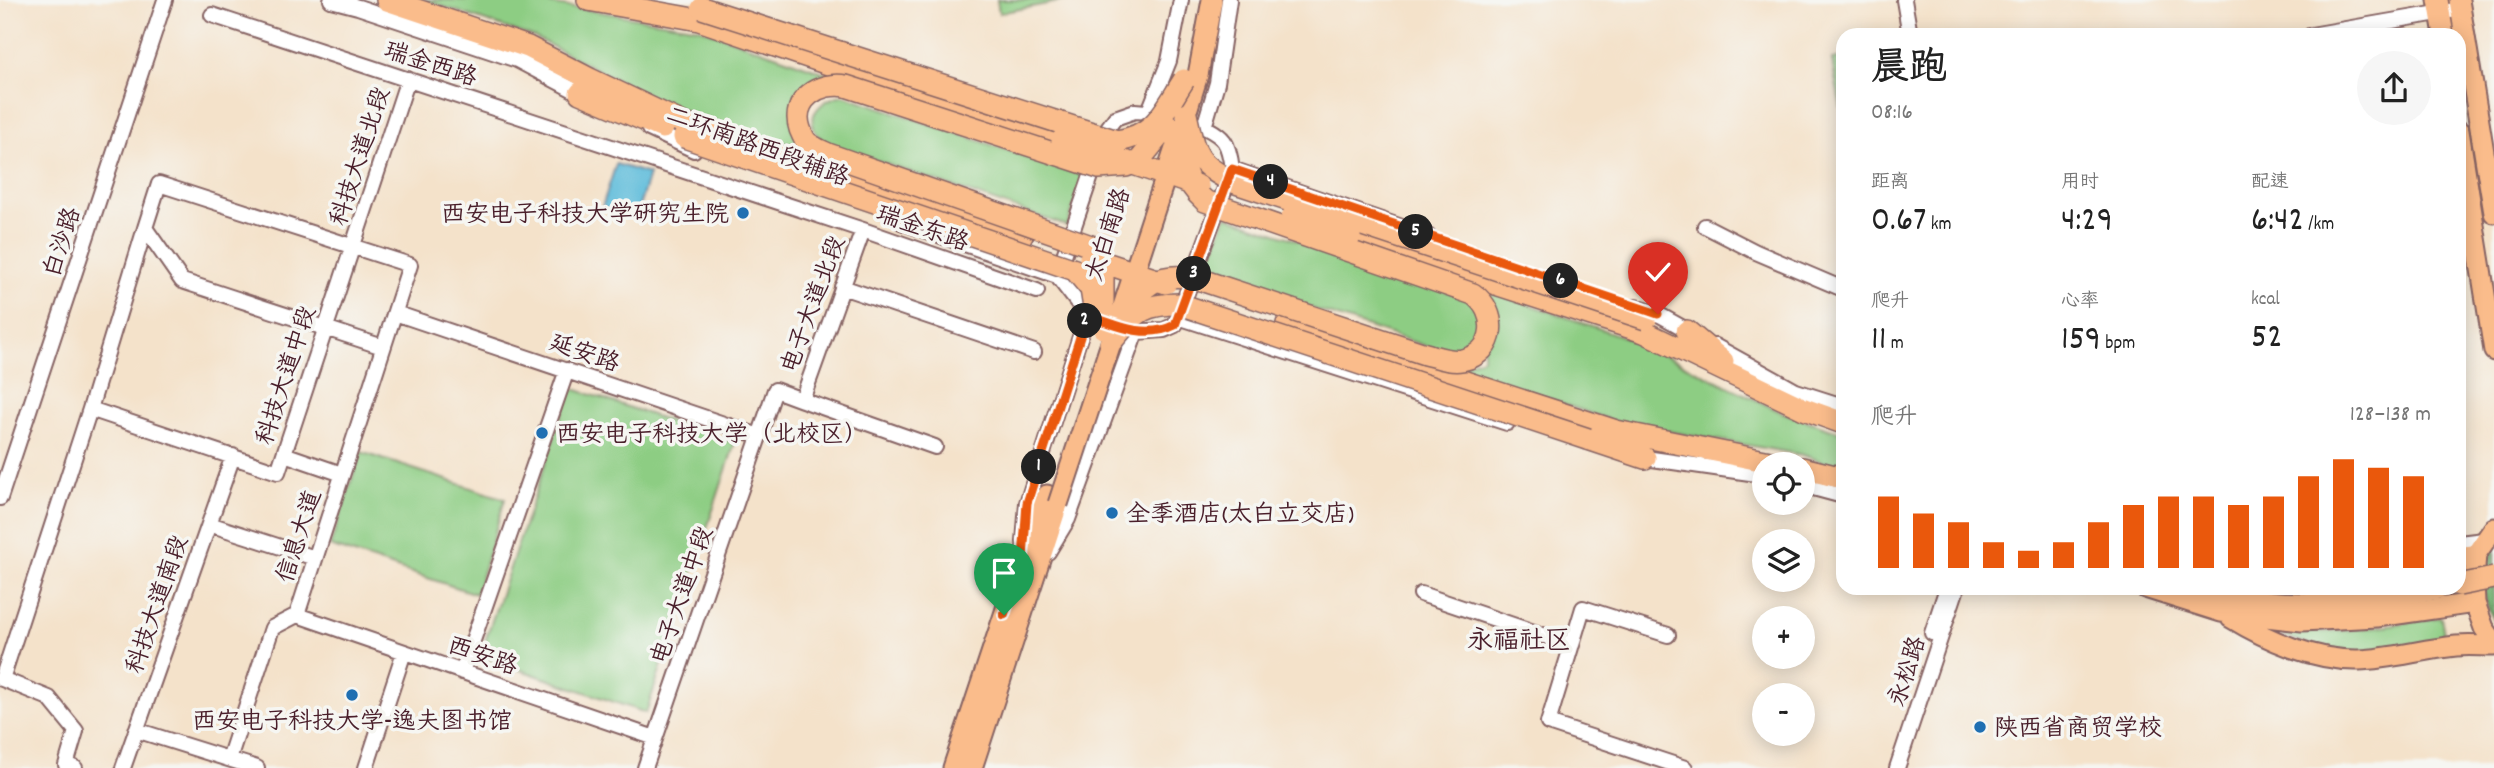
<!DOCTYPE html>
<html lang="zh">
<head>
<meta charset="utf-8">
<style>
  :root { --surface:#fff; --page:#f6f6f6; --text:#222; --muted:#767676; --accent:#ea580c }
  body { margin:0; font-family:Dekko,"LXGW WenKai TC",sans-serif; background:var(--page); color:var(--text); height:100vh; display:flex; flex-direction:column; font-size:26px; white-space:nowrap }
  * { box-sizing:border-box; margin:0 }
  p { font-size:23px; color:var(--muted) }
  .icon { flex:none; width:38px; height:38px; fill:none; stroke:currentColor; stroke-width:2; stroke-linecap:round; stroke-linejoin:round }
  .map { position:relative; flex:1; overflow:hidden }
  .drawer { position:absolute; left:1836px; top:28px; width:630px; height:567px; display:flex; flex-direction:column; background:var(--surface); border-radius:21px; box-shadow:0 4px 18px #0003 }
  .drawer>* { flex:none }
  .tools { position:absolute; left:1752px; top:452px; display:grid; gap:14px }
  .tools a { display:grid; place-items:center; width:63px; height:63px; border-radius:50%; background:var(--surface); box-shadow:0 4px 18px #0003; font-size:35px }
  .pin { position:absolute; display:grid; place-items:center; width:60px; height:60px; color:#fff; margin:-72px -30px; border-radius:50% 50% 50% 0; rotate:-45deg; box-shadow:0 0 7px #0007 }
  .pin .icon { rotate:45deg }
  .km { position:absolute; width:35px; height:35px; margin:-18px; border-radius:50%; background:#222; color:#fff; font-size:19px; line-height:35px; text-align:center }
  .round { display:grid; place-items:center; flex:none; width:74px; height:74px; border-radius:37px; background:var(--page) }
  .headline { display:flex; align-items:center; justify-content:space-between; height:119px; padding:0 35px }
  h1 { font-size:38px; font-weight:600; line-height:52px }
  .figures { display:grid; grid-template-columns:repeat(3,1fr); gap:10px; height:119px; padding:7px 35px }
  .figures div { display:grid; align-content:center }
  .figures b { font-size:35px; font-weight:600 }
  .figures small { font-size:19px; font-weight:400 }
  .figures p { font-size:19px }
  .chart { height:196px; padding:14px 35px }
  .chart p { display:flex; justify-content:space-between }
  .chart svg { width:100%; height:126px; margin-top:7px; stroke:var(--accent); stroke-width:6 }
  .map>svg:first-child { display:block }
  .green { fill:#8dcd83; stroke:#6c7657; stroke-width:2 }
  .forest { fill:#72b071; stroke:#5e684e; stroke-width:2 }
  .water { fill:#5cbbda; stroke:#536d82; stroke-width:2 }
  .lines { fill:none; stroke-linecap:round; stroke-linejoin:round }
  .minor-casing { stroke:#866363; stroke-width:18 }
  .major-casing { stroke:#866363; stroke-width:23 }
  .highway-casing { stroke:#866363; stroke-width:24 }
  .minor { stroke:#fff; stroke-width:14 }
  .major { stroke:#fabc8b; stroke-width:19 }
  .highway { stroke:#fabc8b; stroke-width:21 }
  .major-bridge-casing { stroke:#866363; stroke-width:23; stroke-linecap:butt }
  .highway-bridge-casing { stroke:#866363; stroke-width:24; stroke-linecap:butt }
  .major-bridge { stroke:#fabc8b; stroke-width:19 }
  .highway-bridge { stroke:#fabc8b; stroke-width:21 }
  .route-casing { stroke:#fff; stroke-width:14 }
  .route { stroke:#ea580c; stroke-width:9 }
  .poi-dot { fill:#1f6fb2; stroke:#f6f6f2; stroke-width:2.5 }
  .labels { text-anchor:middle; stroke-width:7; stroke-linejoin:round; paint-order:stroke }
  .street-label { font-size:24px; fill:#4a1f2b; stroke:#f6f6f2 }
  .poi-label { font-size:24px; fill:#4a1f2b; stroke:#f6f6f2; text-anchor:start }
  .neighbourhood-label { font-size:26px; fill:#4a1f2b; stroke:#f6f6f2 }
</style>
</head>
<body>
<div class="map">
<svg width="2494" height="768" viewBox="0 0 2494 768">
  <rect width="100%" height="100%" fill="#f6f6f2"/>
  <filter id="ink" filterUnits="userSpaceOnUse"><feTurbulence type="fractalNoise" baseFrequency=".0143" numOctaves="2"/><feDisplacementMap in="SourceGraphic" scale="14" xChannelSelector="R" yChannelSelector="G"/><feConvolveMatrix kernelMatrix="1 2 1 2 8 2 1 2 1" color-interpolation-filters="sRGB"/></filter>
  <filter id="wash" filterUnits="userSpaceOnUse"><feTurbulence type="fractalNoise" baseFrequency=".00686" numOctaves="4" result="noise"/><feDisplacementMap in="SourceGraphic" scale="28" xChannelSelector="R" yChannelSelector="G"/><feGaussianBlur stdDeviation="1.57" result="paint"/><feColorMatrix in="noise" values="0 0 0 0 0 0 0 0 0 0 0 0 0 0 0 0 0 1.4 0 .05"/><feComposite in="paint" operator="in"/></filter>
  <g filter="url(#wash)">
    <rect width="100%" height="100%" fill="#f4e2ca"/>
    <!-- green -->
    <path class="green" d="M424 0H537L550 4 699 28 831 75 804 88 808 154 664 104 536 38Z
      M997 0H1068L999 13Z
      M1841 58 1843 120 1832 60Z
      M843 95 1084 176 1067 226 828 144C799 126 815 100 843 95Z
      M1226 216 1472 300 1485 321 1475 348 1447 353 1205 273Z
      M1484 289 1633 340 1781 412 1843 433V469L1803 455 1616 422 1455 367 1483 358Z
      M571 388 735 443 646 713 480 656Z
      M361 452 505 499 476 594 330 546Z
      M2441 617 2445 640 2370 651H2345L2322 649 2267 630C2325 637 2383 626 2441 617Z"/>
    <!-- forest -->
    <path class="forest" d="M2494 547V620C2479 595 2479 571 2494 547Z"/>
    <!-- water -->
    <path class="water" d="M616 164 649 174 636 217 602 207Z"/>
  </g>
  <g filter="url(#ink)">
    <g class="lines">
      <!-- minor casing -->
      <g class="minor-casing">
        <path id="minor" d="M331 0 358 7 517 60 587 97
          M1904 0 1910 35
          M212 15 863 230 1037 291
          M2311 35 2461 9
          M1135 111C1158 112 1209 122 1224 141 1229 148 1231 161 1232 169L1178 317 1175 325 1164 330 1136 332 1087 315 1057 276 1107 129 1115 118Z
          M1149 111 1169 61 1181 0
          M1204 127 1217 83 1229 0
          M649 129 694 150
          M1232 169 1428 236
          M901 222 1057 276
          M1705 226 1756 252 1843 289
          M842 287 1034 352
          M1636 307 1658 314 1694 334
          M395 313 759 436
          M1178 317 1507 423
          M1715 346 1796 391 1843 406
          M802 400 935 447
          M90 409 278 472 408 79
          M284 454 342 474
          M1638 457 1764 475
          M1802 485 1843 496
          M0 498 165 0
          M209 524 315 558
          M1024 542 1027 503 1087 315
          M2459 543 2484 540
          M1048 552 1068 519 1136 332
          M1421 594 1572 645
          M297 615 655 738
          M1932 633 1947 588
          M1668 635 1583 608 1548 723 1685 768
          M462 672 567 370
          M136 730 257 768
          M229 759 272 628 297 615 410 265 159 184 145 228 182 281 383 347
          M75 768 66 765 76 731 49 698 2 679 90 409 145 228
          M123 768 233 456
          M366 768 404 652
          M645 768 775 390 802 400 863 230
          M1897 768 1957 588"/>
      </g>
      <!-- major casing -->
      <g class="major-casing">
        <path id="major" d="M2438 0 2444 35
          M2459 0 2494 213
          M1186 114 1198 75 1212 0
          M2459 131 2494 351
          M2494 528 2476 554 2474 580 2475 603 2484 628 2494 642
          M2459 557 2476 554
          M2145 588 2221 612 2302 621 2377 617 2475 603
          M2231 618C2267 640 2315 661 2359 660 2392 659 2423 649 2456 646 2468 645 2481 646 2494 646
          M953 768 1023 558 1047 495
          M972 768 1058 504"/>
      </g>
      <!-- highway casing -->
      <g class="highway-casing">
        <path id="highway" d="M387 0 528 47 590 79 687 125 1022 235
          M588 0 699 20 890 85 1062 140
          M580 93 663 128
          M1350 237 1644 332 1804 409 1843 423
          M1287 324 1616 431 1780 464
          M1687 331 1723 361
          M1588 439 1645 458
          M1802 468 1843 478
          M2202 588C2282 615 2357 602 2439 588"/>
      </g>
      <!-- minor -->
      <use href="#minor" class="minor"/>
      <!-- major -->
      <use href="#major" class="major"/>
      <!-- highway -->
      <use href="#highway" class="highway"/>
      <!-- major-bridge casing -->
      <g class="major-bridge-casing">
        <path id="major-bridge" d="M1058 504 1180 133"/>
      </g>
      <!-- highway-bridge casing -->
      <g class="highway-bridge-casing">
        <path id="highway-bridge" d="M702 8 1117 141C1156 135 1164 111 1184 80
          M1186 114C1195 154 1194 162 1233 182L1646 319
          M684 137 1075 270 1091 289 1095 314
          M1062 140 1198 186
          M1292 217 1350 237
          M1090 258 1166 283
          M1119 317C1145 284 1158 269 1201 280L1425 354C1437 357 1450 362 1462 360 1497 353 1499 312 1473 294L1205 201C1181 180 1183 160 1181 130
          M1103 328V270L1102 260 1091 246 828 154C822 151 814 148 808 143 804 140 802 134 800 129 790 99 820 81 846 86L1099 168 1126 166 1139 161 1168 125
          M1110 343C1135 315 1139 304 1179 304L1588 439
          M2459 585 2494 578"/>
      </g>
      <!-- major-bridge -->
      <use href="#major-bridge" class="major-bridge"/>
      <!-- highway-bridge -->
      <use href="#highway-bridge" class="highway-bridge"/>
    </g>
  </g>
  <g class="lines" filter="url(#ink)">
    <!-- route casing -->
    <g class="route-casing">
      <path id="route" d="M1004 615 1023 558 1027 503 1087 315C1116 325 1145 340 1175 325L1232 169 1658 314"/>
    </g>
    <!-- route -->
    <use href="#route" class="route"/>
  </g>
  <!-- markers -->
  <g class="poi-dot">
    <circle cx="743" cy="213" r="7"/>
    <circle cx="542" cy="433" r="7"/>
    <circle cx="1112" cy="513" r="7"/>
    <circle cx="352" cy="695" r="7"/>
    <circle cx="1980" cy="727" r="7"/>
  </g>
  <g class="labels">
    <!-- street labels -->
    <g class="street-label">
      <text transform="translate(431 63) rotate(18)" y="8">瑞金西路</text>
      <text transform="translate(758 145) rotate(20)" y="8">二环南路西段辅路</text>
      <text transform="translate(359 156) rotate(-72)" y="8">科技大道北段</text>
      <text transform="translate(923 227) rotate(19)" y="8">瑞金东路</text>
      <text transform="translate(1107 234) rotate(-72)" y="8">太白南路</text>
      <text transform="translate(61 242) rotate(-72)" y="8">白沙路</text>
      <text transform="translate(812 304) rotate(-70)" y="8">电子大道北段</text>
      <text transform="translate(585 352) rotate(19)" y="8">延安路</text>
      <text transform="translate(285 375) rotate(-72)" y="8">科技大道中段</text>
      <text transform="translate(298 536) rotate(-72)" y="8">信息大道</text>
      <text transform="translate(681 595) rotate(-71)" y="8">电子大道中段</text>
      <text transform="translate(156 604) rotate(-71)" y="8">科技大道南段</text>
      <text transform="translate(483 655) rotate(19)" y="8">西安路</text>
      <text transform="translate(1906 671) rotate(-72)" y="8">永松路</text>
    </g>
    <!-- poi labels -->
    <g class="poi-label">
      <text x="729" y="221" text-anchor="end">西安电子科技大学研究生院</text>
      <text x="556" y="441">西安电子科技大学（北校区）</text>
      <text x="1126" y="521">全季酒店(太白立交店)</text>
      <text x="352" y="728" text-anchor="middle">西安电子科技大学-逸夫图书馆</text>
      <text x="1994" y="735">陕西省商贸学校</text>
    </g>
    <!-- neighbourhood labels -->
    <g class="neighbourhood-label">
      <text x="1519" y="648">永福社区</text>
    </g>
  </g>
</svg>
<div class="tools">
<a><svg class="icon" aria-label="locate" viewBox="0 0 24 24"><circle cx="12" cy="12" r="6"/><path d="M12 2v4M12 18v4M2 12h4M18 12h4"/></svg></a>
<a><svg class="icon" aria-label="layers" viewBox="0 0 24 24"><path d="M12 4l9 5-9 5-9-5zM3 14l9 5 9-5"/></svg></a>
<a>+</a>
<a>−</a>
</div>
<div class="pin" style="left:1004px;top:615px;background:#1e9e55"><svg class="icon" aria-label="arrive" viewBox="0 0 24 24"><path d="M6 21V4h12l-3 4 3 4H6"/></svg></div>
<div class="pin" style="left:1658px;top:314px;background:#d93025"><svg class="icon" aria-label="check" viewBox="0 0 24 24"><path d="M5 12l5 5 9-10"/></svg></div>
<b class="km" style="left:1039px;top:467px">1</b>
<b class="km" style="left:1085px;top:321px">2</b>
<b class="km" style="left:1194px;top:274px">3</b>
<b class="km" style="left:1271px;top:182px">4</b>
<b class="km" style="left:1416px;top:232px">5</b>
<b class="km" style="left:1561px;top:281px">6</b>
<section class="drawer">
<div class="headline"><div><h1>晨跑</h1><p>08:16</p></div><a class="round"><svg class="icon" aria-label="share" viewBox="0 0 24 24"><path d="M12 15V3M7 8l5-5 5 5M5 13v7h14v-7"/></svg></a></div>
<div class="figures">
<div><p>距离</p><b>0.67<small> km</small></b></div>
<div><p>用时</p><b>4:29</b></div>
<div><p>配速</p><b>6:42<small> /km</small></b></div>
</div>
<div class="figures">
<div><p>爬升</p><b>11<small> m</small></b></div>
<div><p>心率</p><b>159<small> bpm</small></b></div>
<div><p>kcal</p><b>52</b></div>
</div>
<div class="chart"><p><span>爬升</span>128–138 m</p>
<svg viewBox="0 0 160 44" preserveAspectRatio="none"><path d="M5 44V19M15 44V25M25 44V28M35 44V35M45 44V38M55 44V35M65 44V28M75 44V22M85 44V19M95 44V19M105 44V22M115 44V19M125 44V12M135 44V6M145 44V9M155 44V12"/></svg>
</div>
</section>
</div>
</body>
</html>
